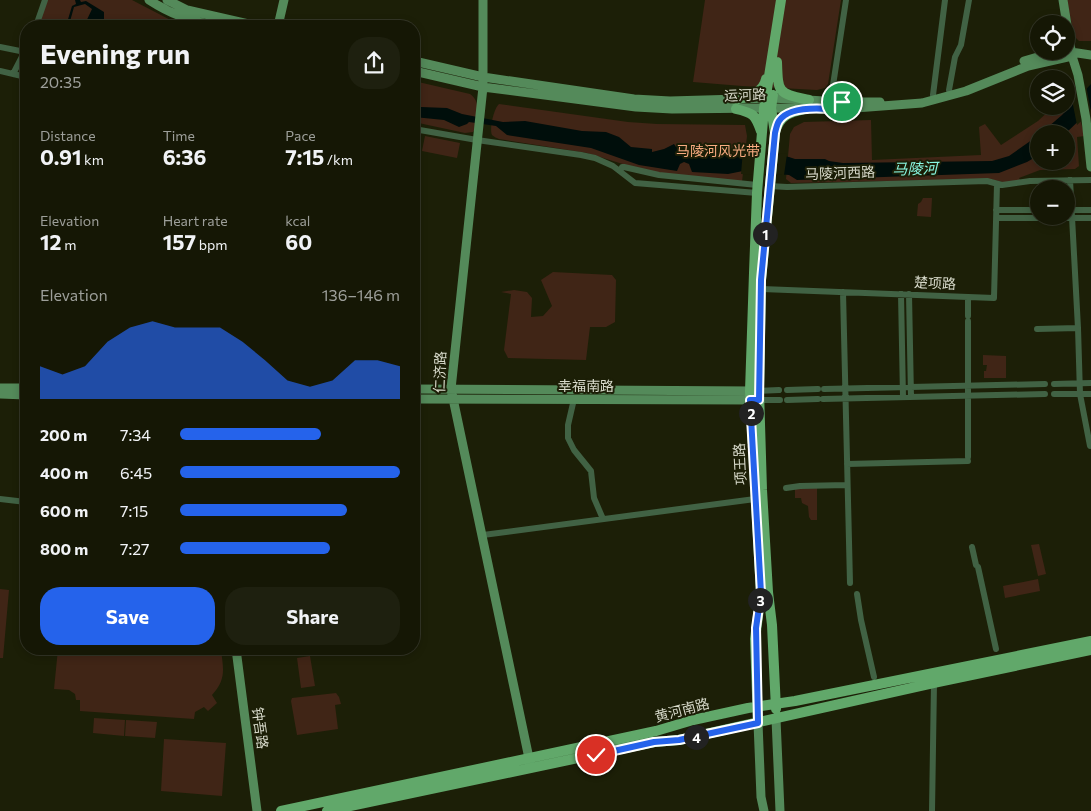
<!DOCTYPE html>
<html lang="en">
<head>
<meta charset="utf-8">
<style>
  :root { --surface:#151705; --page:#1e200f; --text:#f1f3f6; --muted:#9d9f9a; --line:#343627; --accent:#2563eb }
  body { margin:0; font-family:Commissioner,"Noto Sans SC",sans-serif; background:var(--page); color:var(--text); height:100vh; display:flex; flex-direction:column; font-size:19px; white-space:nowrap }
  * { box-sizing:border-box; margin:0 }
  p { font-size:16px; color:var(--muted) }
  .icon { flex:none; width:28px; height:28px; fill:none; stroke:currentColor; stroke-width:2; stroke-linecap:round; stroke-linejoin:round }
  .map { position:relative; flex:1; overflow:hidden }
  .panel { position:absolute; left:20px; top:20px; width:400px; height:635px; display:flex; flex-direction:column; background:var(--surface); border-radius:20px; box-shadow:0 2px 8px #0003,0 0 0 1px var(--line) }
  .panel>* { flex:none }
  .controls { position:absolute; left:1030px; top:15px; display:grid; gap:10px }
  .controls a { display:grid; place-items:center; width:45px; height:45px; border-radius:50%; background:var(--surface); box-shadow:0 2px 8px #0003,0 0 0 1px var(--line); font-size:25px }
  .pin { position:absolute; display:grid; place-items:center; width:42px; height:42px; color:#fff; margin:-21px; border:2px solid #fff; border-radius:50%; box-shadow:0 1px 5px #0007 }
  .km { position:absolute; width:25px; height:25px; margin:-12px; border-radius:50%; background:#222; color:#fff; font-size:14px; line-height:25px; text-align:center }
  .round { display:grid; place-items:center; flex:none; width:52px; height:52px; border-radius:20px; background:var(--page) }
  .head { display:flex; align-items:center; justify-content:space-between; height:85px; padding:0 20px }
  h1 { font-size:28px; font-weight:700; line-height:38px }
  .stats { display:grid; grid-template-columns:repeat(3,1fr); gap:8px; height:85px; padding:5px 20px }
  .stats div { display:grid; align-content:center }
  .stats b { font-size:21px; font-weight:700 }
  .stats small { font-size:14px; font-weight:400 }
  .stats p { font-size:14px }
  .chart { height:140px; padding:10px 20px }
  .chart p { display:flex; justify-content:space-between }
  .chart svg { width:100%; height:90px; margin-top:5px; fill:var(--accent); opacity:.7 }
  .cta { display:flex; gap:10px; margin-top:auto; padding:10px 20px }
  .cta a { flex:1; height:58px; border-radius:20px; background:var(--accent); color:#fff; font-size:20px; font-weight:700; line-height:58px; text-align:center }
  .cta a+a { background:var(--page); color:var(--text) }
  ul { padding:0 20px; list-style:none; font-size:16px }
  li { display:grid; grid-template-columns:80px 60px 1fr; align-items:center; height:38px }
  li i { height:12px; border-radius:6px; background:var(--accent) }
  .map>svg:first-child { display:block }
  .green { fill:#402516; fill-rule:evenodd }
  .water { fill:#000e0b }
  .pier { fill:#1c1f07 }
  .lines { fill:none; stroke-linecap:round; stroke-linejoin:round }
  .street { stroke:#416244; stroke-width:6 }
  .secondary { stroke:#548a5a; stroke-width:9 }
  .primary { stroke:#61a86a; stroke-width:10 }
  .route-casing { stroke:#fff; stroke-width:10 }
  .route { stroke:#2563eb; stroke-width:6 }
  .labels { text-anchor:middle; stroke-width:4; stroke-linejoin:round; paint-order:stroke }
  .street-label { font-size:14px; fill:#d8dacb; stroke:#1c1f07 }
  .park-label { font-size:14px; fill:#f8ab81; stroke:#1c1f07 }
  .water-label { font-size:15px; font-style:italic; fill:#89f7e1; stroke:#1c1f07 }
</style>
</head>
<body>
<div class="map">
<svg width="1091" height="811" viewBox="0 0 1091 811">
  <rect width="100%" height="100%" fill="#1c1f07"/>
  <!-- green -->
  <path class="green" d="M47 0H132L182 26H39Z
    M705 0H841L828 84 825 88 817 90 742 86 693 82Z
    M1067 0H1091V41H1079L1074 36Z
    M1049 75 1063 76 1068 79 1085 136 1077 137 1079 166 1075 169 1040 170 1019 178 1021 181 1007 183 990 179 791 183 786 179 790 134 794 127 804 122 871 120 872 160 981 155 979 127 985 124 1001 145 1038 121 1054 106H1066V79H1052ZM1039 134H1066V161H1039Z
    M414 81 470 94C482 102 476 117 475 129L473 132 465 133 414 122Z
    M499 104 628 122 657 124 745 125 747 136 742 182 660 173 639 169 587 153 499 139C497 138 494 137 492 135 489 129 494 108 499 104Z
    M425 136 460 143 457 158 422 151Z
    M923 198H932L931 217 917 216 918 204 921 202Z
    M553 272 612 275 616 280 615 322 606 327H590L586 360 508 358 504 350 511 294 501 292 514 290 527 292 532 298 531 317 543 316 552 306 541 280Z
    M983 355 1006 356V378H984V371H986L987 365H983Z
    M817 488V520H811L809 517 808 506 802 503 801 498H795V489Z
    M1039 544 1046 574 1038 576 1031 545Z
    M1038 579 1040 591 1005 598 1003 586Z
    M0 589 9 590 3 658H0Z
    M58 649H221C223 668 227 679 212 695L217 703 208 711 204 707 195 712 194 719 80 711V700H76L75 694 69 690 54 689Z
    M310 656 315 686 301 688 297 658Z
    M336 693 339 697 341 704 335 705 338 729 297 735 291 701 292 698Z
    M94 718 125 720 124 736 93 733Z
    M126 720 157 722 155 738 125 736Z
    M164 739 226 743 222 796 161 791Z"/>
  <!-- water -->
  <path class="water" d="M75 0H80L81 2 86 1 104 12V25L106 26H84L92 9 85 4 74 7 69 25 71 26H66L72 6 76 4Z
    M1091 84V109L1065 134H1040L1062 115Z
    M414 103 421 107 447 108 462 114 503 122 525 121 582 131 606 132 619 137 631 147 652 149V152L664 149 674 144 676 147 685 145 696 148 697 146 706 153 708 151 722 158 723 155 733 156 745 151 789 157 795 159H825L829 161 843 163 992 161 1009 156 1039 135V155L1027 162 999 173 797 180 789 175 743 171 728 174 692 172 689 164 684 162 680 164 677 171 639 165 591 148 507 135 496 126 469 122 467 124 459 127 444 120 414 117Z"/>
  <!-- pier -->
  <path class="pier" d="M1086 85 1091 112 1077 125 1072 100Z
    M745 149 787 154 784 175 741 174 743 150Z"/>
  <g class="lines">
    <!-- street -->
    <path class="street" d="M36 26 45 0
      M0 47 25 52
      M0 71 26 77
      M13 74 26 49
      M951 96 949 90 955 57 961 45 969 0
      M934 100 933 95 945 0
      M830 105 846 0
      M414 129 477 140 581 155 595 158 613 166 635 183 757 193
      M620 171 622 167H624L659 175 757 185
      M1070 180 1078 328 1080 394 1090 446
      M769 186 787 187 987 181 1002 185 1030 181 1091 180
      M996 210H1039
      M1066 210H1091
      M996 218H1091
      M761 289 994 298 997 184
      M843 292 850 583
      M901 294 903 397
      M909 294 911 397
      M968 316V297
      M1037 329 1078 328
      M1054 384 1091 383
      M824 389 1045 384
      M787 390 818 389
      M759 391 779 390
      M1054 394H1091
      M574 399 568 425V438L574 450 591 471 594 498 603 519
      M823 399 1045 394
      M759 400H780
      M787 400 818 399
      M968 457V321
      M847 464 968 461
      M786 488 800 486 847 485
      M0 499 26 502
      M483 535 755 499
      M972 547 976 565
      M978 567 996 649
      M857 594 861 620 874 677
      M932 811 934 683"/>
    <!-- secondary -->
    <path class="secondary" d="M149 0C172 15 189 20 215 26
      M167 0 187 10 258 26
      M483 0V87L451 389 530 763
      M1063 0 1072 56 1078 75 1086 119 1091 167
      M278 26 284 0
      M1071 52 1091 55
      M414 61 483 77 634 99 670 101 772 98 842 102H880
      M1024 61 1058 51
      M414 71 483 87 636 107 672 109 771 108 842 109 922 103 966 91 1028 66 1072 56
      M0 388H26
      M414 389 756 391
      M0 394 26 395
      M414 399 756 400
      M236 649 257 811
      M776 719 780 811
      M758 723 761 797 764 811"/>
    <!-- primary -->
    <path class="primary" d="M777 62C778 94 778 93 809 100
      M773 95 771 108 775 133 761 280 759 391 762 490 768 592 772 625 776 709
      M735 100C747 96 763 94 766 79
      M736 109C753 113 755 114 761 131
      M775 132C781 113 792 112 809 108
      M758 723 755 639 761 593 750 391 754 273 757 193 764 108 781 0
      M281 811 656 731 693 720 748 708 795 701 1091 641
      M327 811 654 742 679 740 938 682 1091 650"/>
  </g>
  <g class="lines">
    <!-- route casing -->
    <g class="route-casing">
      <path id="route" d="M596 755 654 742 679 740 758 723 756 628 761 593 750 400H759L761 280 775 133C776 129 777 124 779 121 788 107 815 108 829 109L830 101 842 102"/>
    </g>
    <!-- route -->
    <use href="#route" class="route"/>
  </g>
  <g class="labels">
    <!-- street labels -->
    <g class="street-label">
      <text transform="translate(745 95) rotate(-2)" y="5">运河路</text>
      <text transform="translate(840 173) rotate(-2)" y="5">马陵河西路</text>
      <text transform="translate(935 283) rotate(3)" y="5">楚项路</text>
      <text transform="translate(440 372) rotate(-88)" y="5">仁济路</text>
      <text x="586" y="391">幸福南路</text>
      <text transform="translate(740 464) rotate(-93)" y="5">项王路</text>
      <text transform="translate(682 710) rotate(-15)" y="5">黄河南路</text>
      <text transform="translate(260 728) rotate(82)" y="5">钟吾路</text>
    </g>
    <!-- park labels -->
    <g class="park-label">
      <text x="718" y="156">马陵河风光带</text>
    </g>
    <!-- water labels -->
    <g class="water-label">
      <text transform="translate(915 169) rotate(-1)" y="5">马陵河</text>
    </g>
  </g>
</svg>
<div class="controls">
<a><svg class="icon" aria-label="locate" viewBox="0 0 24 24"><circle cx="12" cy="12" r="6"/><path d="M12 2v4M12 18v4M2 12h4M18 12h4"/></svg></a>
<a><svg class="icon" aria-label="layers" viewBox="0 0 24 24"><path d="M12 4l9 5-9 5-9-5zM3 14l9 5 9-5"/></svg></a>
<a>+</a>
<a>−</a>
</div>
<div class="pin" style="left:842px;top:102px;background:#1e9e55"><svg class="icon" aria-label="arrive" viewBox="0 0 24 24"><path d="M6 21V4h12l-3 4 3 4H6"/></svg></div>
<div class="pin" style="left:596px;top:755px;background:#d93025"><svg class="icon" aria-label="check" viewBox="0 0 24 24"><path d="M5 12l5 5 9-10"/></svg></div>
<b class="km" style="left:765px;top:234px">1</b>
<b class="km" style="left:751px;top:413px">2</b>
<b class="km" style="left:760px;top:600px">3</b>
<b class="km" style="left:696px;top:737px">4</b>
<section class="panel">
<div class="head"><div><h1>Evening run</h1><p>20:35</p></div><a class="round"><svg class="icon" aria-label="share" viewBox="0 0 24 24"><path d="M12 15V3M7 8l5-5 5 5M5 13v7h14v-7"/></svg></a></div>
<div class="stats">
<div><p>Distance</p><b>0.91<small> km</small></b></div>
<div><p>Time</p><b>6:36</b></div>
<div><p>Pace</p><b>7:15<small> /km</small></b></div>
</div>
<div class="stats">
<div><p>Elevation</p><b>12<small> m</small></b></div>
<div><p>Heart rate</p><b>157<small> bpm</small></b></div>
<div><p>kcal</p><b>60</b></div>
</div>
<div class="chart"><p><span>Elevation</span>136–146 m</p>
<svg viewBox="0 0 160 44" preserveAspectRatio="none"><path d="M0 44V28L10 32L20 28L30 16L40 9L50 6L60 9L70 9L80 9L90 16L100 25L110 35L120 38L130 35L140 25L150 25L160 28V44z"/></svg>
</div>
<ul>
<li><b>200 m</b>7:34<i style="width:64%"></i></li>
<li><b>400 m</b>6:45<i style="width:100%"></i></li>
<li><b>600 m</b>7:15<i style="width:76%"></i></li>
<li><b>800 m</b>7:27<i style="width:68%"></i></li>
</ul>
<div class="cta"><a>Save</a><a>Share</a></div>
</section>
</div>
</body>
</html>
